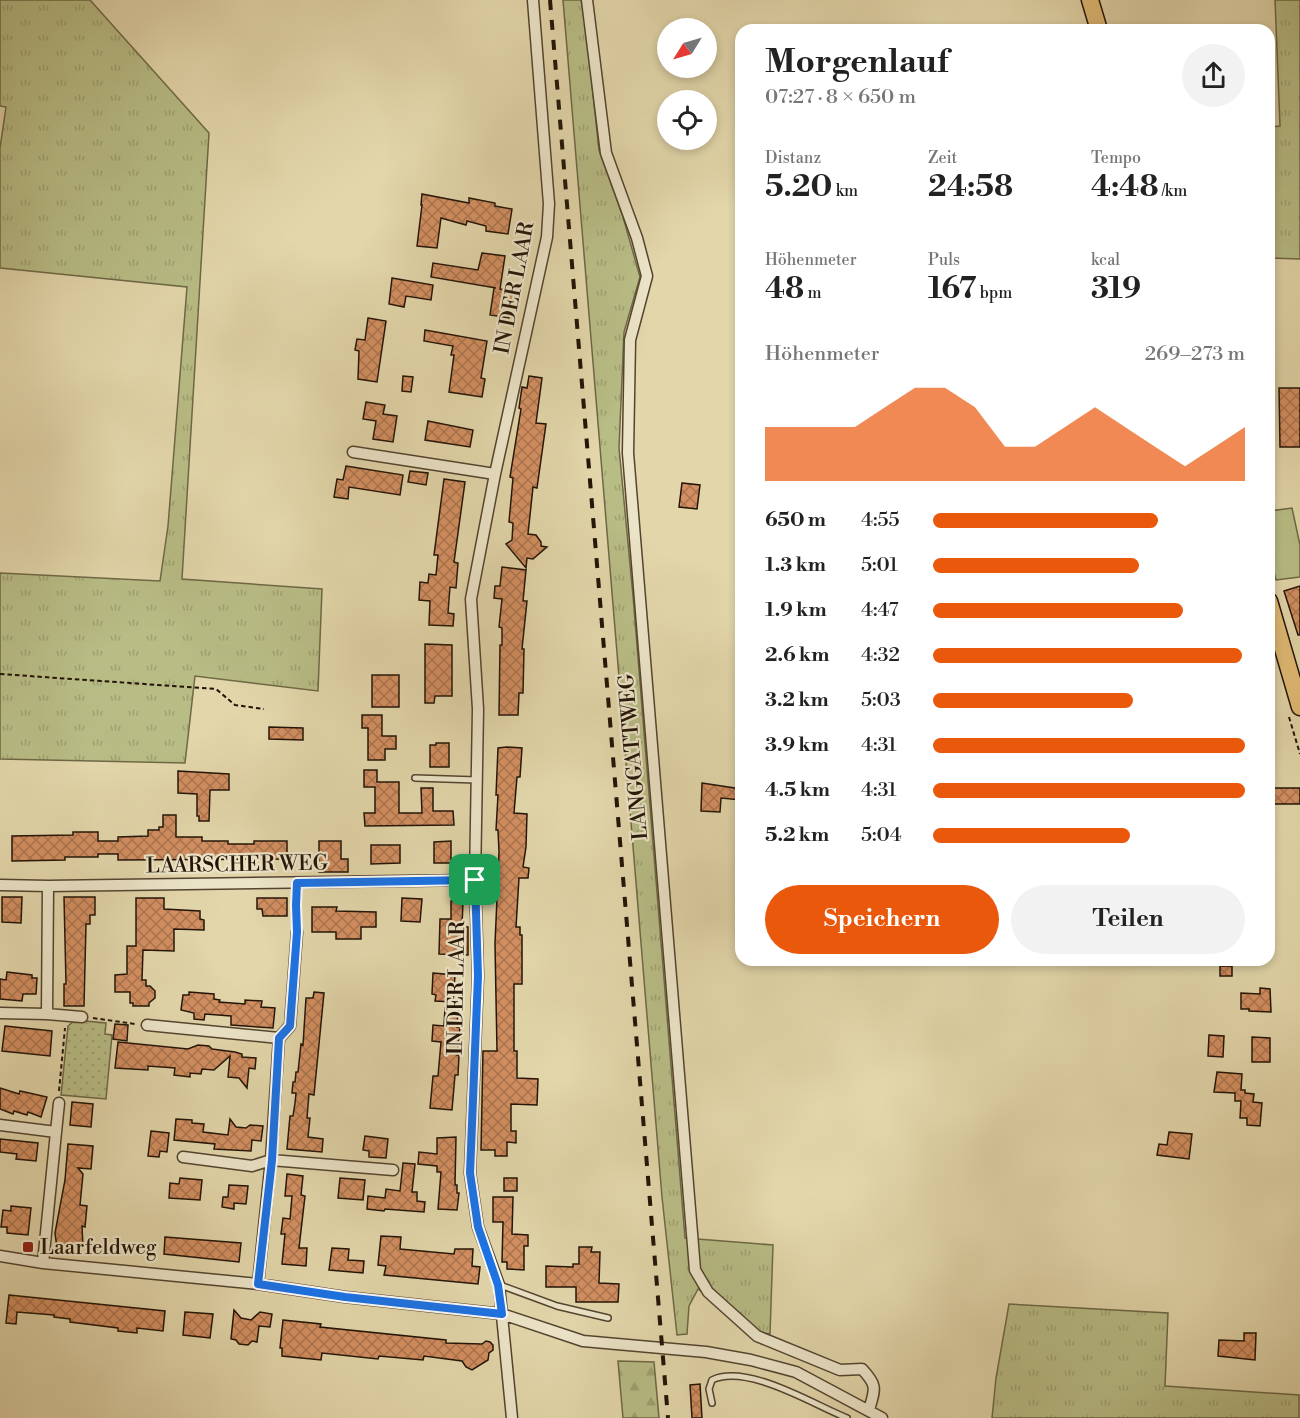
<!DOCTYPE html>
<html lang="de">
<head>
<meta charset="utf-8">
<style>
  :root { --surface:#fff; --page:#f2f2f2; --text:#222; --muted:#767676; --accent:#ea580c }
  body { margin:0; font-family:"Libre Bodoni",serif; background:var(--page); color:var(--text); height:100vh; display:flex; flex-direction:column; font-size:22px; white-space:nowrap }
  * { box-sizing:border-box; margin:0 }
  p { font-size:20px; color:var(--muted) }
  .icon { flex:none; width:33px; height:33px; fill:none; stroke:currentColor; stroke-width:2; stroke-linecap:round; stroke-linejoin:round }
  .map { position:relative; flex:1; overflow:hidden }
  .panel { position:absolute; left:735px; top:24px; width:540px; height:942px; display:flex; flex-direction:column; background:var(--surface); border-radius:18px; box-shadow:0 3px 9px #0003 }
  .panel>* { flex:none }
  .needle { width:39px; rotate:233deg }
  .controls { position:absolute; left:657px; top:18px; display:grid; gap:12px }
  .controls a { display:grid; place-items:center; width:60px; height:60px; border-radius:50%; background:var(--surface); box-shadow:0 3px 9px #0003; font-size:30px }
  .pin { position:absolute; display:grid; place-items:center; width:51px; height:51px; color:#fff; margin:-26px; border-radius:12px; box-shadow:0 3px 9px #0006 }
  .round { display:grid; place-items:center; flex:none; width:63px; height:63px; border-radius:32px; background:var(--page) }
  .head { display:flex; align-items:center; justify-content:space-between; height:102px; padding:0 30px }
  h1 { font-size:33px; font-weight:700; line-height:45px }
  .stats { display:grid; grid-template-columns:repeat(3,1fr); gap:9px; height:102px; padding:6px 30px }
  .stats div { display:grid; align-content:center }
  .stats b { font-size:30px; font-weight:700 }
  .stats small { font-size:16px; font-weight:400 }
  .stats p { font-size:16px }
  .chart { height:168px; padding:12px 30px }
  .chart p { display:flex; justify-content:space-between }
  .chart svg { width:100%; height:108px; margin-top:6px; fill:var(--accent); opacity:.7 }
  .primary-button { display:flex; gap:12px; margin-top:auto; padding:12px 30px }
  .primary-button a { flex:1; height:69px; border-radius:36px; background:var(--accent); color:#fff; font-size:24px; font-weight:700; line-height:69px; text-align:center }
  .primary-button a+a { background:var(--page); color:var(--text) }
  ul { padding:0 30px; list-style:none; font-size:20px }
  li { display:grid; grid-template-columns:96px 72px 1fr; align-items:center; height:45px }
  li i { height:15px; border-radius:8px; background:var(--accent) }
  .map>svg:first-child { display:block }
  .grass { fill:url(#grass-tufts); stroke:#6e6846; stroke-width:1.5 }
  .forest { fill:url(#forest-firs); stroke:#6e6846; stroke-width:1.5 }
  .park { fill:url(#park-dots); stroke:#6e6846; stroke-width:1.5 }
  .garden { fill:#b8bc85; stroke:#6e6846; stroke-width:1.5 }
  .building { fill:url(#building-cross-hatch); stroke:#231407; stroke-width:1.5 }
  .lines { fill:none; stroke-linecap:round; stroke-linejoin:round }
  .lane-casing { stroke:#534430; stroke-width:8 }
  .street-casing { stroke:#534430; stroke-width:13 }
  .primary-casing { stroke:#231407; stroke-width:19 }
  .path { stroke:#231407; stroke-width:2; stroke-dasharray:4.5 3; stroke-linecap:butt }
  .lane { stroke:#ece4c8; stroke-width:5 }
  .street { stroke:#ece4c8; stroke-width:10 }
  .primary { stroke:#e1bb75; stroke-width:16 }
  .rail { stroke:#231407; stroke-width:4; stroke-dasharray:10 10; stroke-linecap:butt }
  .route-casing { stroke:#fff; stroke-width:12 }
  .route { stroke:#1a73e8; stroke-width:8 }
  .poi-dot { fill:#8f2418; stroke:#ece4c8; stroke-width:2 }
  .labels { text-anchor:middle; stroke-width:4.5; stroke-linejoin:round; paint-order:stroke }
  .street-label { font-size:21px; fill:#231407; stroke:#ece4c8 }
  .poi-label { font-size:21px; fill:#231407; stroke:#ece4c8; text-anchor:start }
</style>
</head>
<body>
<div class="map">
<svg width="1300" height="1418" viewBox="0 0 1300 1418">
  <defs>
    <pattern id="grass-tufts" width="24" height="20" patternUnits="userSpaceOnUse" patternTransform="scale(1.5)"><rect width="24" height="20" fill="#b8bc85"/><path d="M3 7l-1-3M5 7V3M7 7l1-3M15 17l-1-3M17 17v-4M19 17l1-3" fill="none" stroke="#9ea171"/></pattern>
    <pattern id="forest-firs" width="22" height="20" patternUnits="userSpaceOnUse" patternTransform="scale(1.5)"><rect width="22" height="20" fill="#b8bc85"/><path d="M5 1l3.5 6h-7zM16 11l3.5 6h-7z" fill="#9ea171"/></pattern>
    <pattern id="park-dots" width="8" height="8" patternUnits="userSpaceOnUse" patternTransform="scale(1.5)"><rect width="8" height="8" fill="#b8bc85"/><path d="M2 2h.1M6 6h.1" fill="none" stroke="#9ea171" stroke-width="1.8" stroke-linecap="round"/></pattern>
    <pattern id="building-cross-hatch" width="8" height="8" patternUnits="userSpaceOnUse" patternTransform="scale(1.5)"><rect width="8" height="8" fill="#d38f61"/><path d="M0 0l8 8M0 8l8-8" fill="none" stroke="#ab744e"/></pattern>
  </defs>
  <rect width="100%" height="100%" fill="#e2d6aa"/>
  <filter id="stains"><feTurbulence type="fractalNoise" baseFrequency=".00333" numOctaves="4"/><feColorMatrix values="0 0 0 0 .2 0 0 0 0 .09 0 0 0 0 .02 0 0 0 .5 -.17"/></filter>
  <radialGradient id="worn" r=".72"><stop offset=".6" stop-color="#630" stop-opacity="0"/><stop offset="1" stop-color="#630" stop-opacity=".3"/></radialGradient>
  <!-- grass -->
  <path class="grass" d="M0 0H90L209 133 182 579 322 589 318 691 195 676 185 763 0 759V573L160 581 168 526 187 287 0 268V148L6 107 0 106Z
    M563 0H583L599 150 623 217 640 277 624 332 619 448 633 596 685 1238 773 1245 770 1334 762 1333 698 1289 689 1306 687 1334 677 1335 662 1197Z
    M1275 0H1300V259L1269 258V127L1280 126Z
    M1009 1304 1168 1313 1165 1386 1299 1395V1418H992L996 1378Z"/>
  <!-- forest -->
  <path class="forest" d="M618 1361 654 1362 659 1418H623Z"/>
  <!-- park -->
  <path class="park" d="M75 1020 106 1023 105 1034 112 1035 106 1099 61 1095 68 1026Z"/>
  <!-- garden -->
  <path class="garden" d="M1292 508 1300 545V577L1276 580 1269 554V511Z"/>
  <!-- building -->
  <path class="building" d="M422 194 469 203V198L495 203V206L512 209 508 234 486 231V226L467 221 466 225 441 218 437 248 417 246 422 205H421Z
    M482 253 505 256 500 289 518 291 517 303 511 302 509 318 490 315 494 288H496L431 277 433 263 478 270Z
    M392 278 433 285 431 300 406 296 404 307 389 304Z
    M368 318 386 321 377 382 358 379 359 351 355 350 357 339 365 340Z
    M425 330 487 341 481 378 485 379 482 397 449 392 454 355H451L453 346 424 341Z
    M403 376 413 377 411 392 402 391Z
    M529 376 542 378 536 423 546 424 537 488 533 487 528 534 536 535 541 542V546L547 547 533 559 527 558 526 568 506 544 512 540 513 523 509 522 513 478 510 477 521 409 519 408 522 387 527 388Z
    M1279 388H1300V447H1280Z
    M366 402 385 405 383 414 397 416 393 442 373 439 376 421 363 419Z
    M428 421 473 430 470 447 425 440Z
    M346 466 403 475 400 495 349 487 348 499 334 497 337 479 343 480Z
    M410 471 428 473 426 485 408 482Z
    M444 479 465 482 454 562 458 563 456 588 450 587 448 613 454 614 453 626 429 625 430 601 419 600 420 582 428 583 429 574 436 575 438 555H434Z
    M682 483 700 485 697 509 679 507Z
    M502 567 526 570 523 601H527L522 649H524L523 693H519L518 715H499L500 645H502V628L499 627 502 599 494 598 495 586H500Z
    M1300 586V635H1298L1284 591Z
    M425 644 452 645V696H435L434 703H425Z
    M372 675H399V707H372Z
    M362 715H382V736H396V749H385V760H368V728H362Z
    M269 727 303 728V740L269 739Z
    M436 743H449V767H430V745H436Z
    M507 747 522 748 520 777H517L514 813 527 814 526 847 523 867 529 868 528 878H519L516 927H520V935H522V984H514V1051H517V1078L538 1079 537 1105 511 1104V1131H516V1143L507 1142V1156H495V1150H481L483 1051H497L495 944 499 852 498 830H496L498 795H496L498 748Z
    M364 770H377V782H399V813H422L421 788H433V811H453L454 825 365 826 364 813H375V787H364Z
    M178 771 229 774V790H210L209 821H199V816H197V794L178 793Z
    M702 783 741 789V800L721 798 720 812 701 811Z
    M1272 788H1300V804H1273Z
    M163 815H176V837H202V841H228V844H254V841H287V859L118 860V854H98V857H65V860L12 861V836L73 835V832H98V841H118V837L148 836V830H159V827H163Z
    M319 841H341V859H348V872H319Z
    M451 841V863H434V842Z
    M371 845H400V863L371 864Z
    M2 897H22L21 923 2 922Z
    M64 897H95V915H90V924H86L84 1006H64V984H66Z
    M136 898H164V909L200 911V919L204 920V930L174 929V951L143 950 142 980H146V986H150L155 991V998L149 1003V1006H133V1003H130V992H115V975L127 974V946H136Z
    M257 898H287V916H263L262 909H257Z
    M402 898 422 899 420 922 401 921Z
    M451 901H463L462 927H468V955L439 954 440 919H451Z
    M312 907H337L336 911 376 912V927H361V939H336V932H312Z
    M1220 966H1232V976H1220Z
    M7 972 32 975V978H37L36 994H23L22 1001 0 999V979L6 980Z
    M433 973 455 975 453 1002 435 1001 436 995 432 994Z
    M1260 988 1270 989 1271 1012 1249 1011V1009H1241V993L1260 994Z
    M189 992 214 994V999L220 1000 219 1002 245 1004V1000L262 1001 261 1007 275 1008 273 1028 231 1025V1016L205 1014 204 1020 194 1019V1013L181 1010 183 995H189Z
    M314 992 324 993 314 1095 309 1094 307 1118H310L308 1137 323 1139 322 1152 287 1149 290 1116H293L295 1103 296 1093H292L293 1082H295L296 1072H298L301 1044 303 1045 306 998H313Z
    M445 1008 458 1009 457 1027H460L457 1055H459L458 1075H455L452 1110 430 1108 433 1076H438L441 1042 432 1041 433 1025 444 1026Z
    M115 1024 128 1025 127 1041 113 1039Z
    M5 1026 52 1031 50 1056 2 1051Z
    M1209 1035 1224 1036 1223 1057 1208 1056Z
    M1252 1037 1270 1038V1062H1252Z
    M118 1042 188 1049 198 1045 209 1046 212 1049 235 1052 242 1054V1057L256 1058 255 1069 249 1068 247 1088 239 1078 228 1077 230 1056 214 1070 202 1069 201 1074 190 1073V1077L174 1075 175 1068 148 1066V1070L115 1068Z
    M1217 1072 1242 1074 1241 1090H1245V1093L1254 1094 1253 1102 1262 1103 1260 1126 1247 1125V1118H1240L1241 1101H1235V1093L1214 1092Z
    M0 1088 19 1094 20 1091 47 1097 41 1117 28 1112 27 1115 14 1111 13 1114 0 1109Z
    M72 1102 93 1104 91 1127 70 1125Z
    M176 1119 192 1120V1123L204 1124 203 1132 228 1135 230 1119 236 1127 246 1128 250 1125 263 1126 261 1141 252 1140 251 1151 214 1149 215 1144 174 1140Z
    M151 1131 169 1133 167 1152 160 1151 159 1157 148 1156Z
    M1169 1132 1192 1134 1189 1159 1157 1155 1159 1144 1167 1145Z
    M365 1136 388 1139 386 1158 369 1157V1151L363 1150Z
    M456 1137 455 1185H457V1193H459L457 1210 438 1209 441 1172H437V1166L418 1164 419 1152 437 1154V1138Z
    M0 1139 38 1143 36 1161 16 1159 17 1154 0 1152Z
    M68 1144 93 1146 91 1169 78 1168 83 1174 80 1205 87 1206 85 1227 82 1226 83 1247 57 1248 55 1233 65 1180Z
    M403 1163 415 1164 412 1192H417V1201L425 1202 424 1212 385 1209 384 1211 367 1209 368 1196 385 1198 386 1189 400 1191Z
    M287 1174 303 1176 301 1195 305 1196 299 1248H307L306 1266 282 1264 285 1234H281L283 1218 290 1219 292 1196H285Z
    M180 1178 202 1180 200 1200 169 1198 170 1183 179 1184Z
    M340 1178 365 1180 363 1200 338 1198Z
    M504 1178H517V1191H504Z
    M229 1185 248 1186 246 1204 234 1203V1209L222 1207 223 1197H228Z
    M493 1197H513L512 1234 528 1235V1246H524V1270L507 1269V1262H502L503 1222H493Z
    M11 1206 31 1208 28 1235 7 1233V1227H1L3 1210 11 1211Z
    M381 1236 401 1237 400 1249 454 1254 455 1249H473L472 1266 480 1267 478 1284 384 1275 386 1266 378 1265Z
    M165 1237 241 1243 239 1262 164 1254Z
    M579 1247H592L591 1252H600L599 1283 619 1284 618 1302H576V1287H546V1266L573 1267V1264H579Z
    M332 1248 349 1249 348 1260 364 1261 363 1273 329 1270Z
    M9 1295 165 1311 163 1331 137 1328V1333L118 1331V1328L70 1322V1319L54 1317V1315L17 1312 16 1324 6 1323Z
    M234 1310 241 1318 251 1320 260 1312 272 1314 270 1327 259 1326 257 1342 252 1341 248 1345 239 1344 236 1340 231 1339Z
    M185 1312 213 1314 210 1338 183 1335Z
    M283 1320 321 1324 320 1327 446 1340V1343L482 1344 486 1341 490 1342 493 1345V1350L489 1353 488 1360 472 1370 466 1367 462 1361 424 1356 423 1360 379 1356 378 1359 322 1353 321 1360 282 1356V1348H280Z
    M1244 1333H1256L1255 1360 1218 1356 1219 1340 1244 1341Z
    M700 1384 702 1418H692L690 1385Z"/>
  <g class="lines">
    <!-- lane casing -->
    <g class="lane-casing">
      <path id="lane" d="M415 778 477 780
        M500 1285 557 1306 608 1318
        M712 1403 709 1389 712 1380C747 1363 814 1405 847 1418"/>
    </g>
    <!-- street casing -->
    <g class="street-casing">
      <path id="street" d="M587 0 606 153 637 238 647 276 630 340 628 453 695 1270 708 1292 757 1336 840 1370 862 1369C878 1386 875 1389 869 1410
        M353 452 495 474
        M0 885 48 886 475 880
        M0 1013 47 1014 48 886
        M47 1014 82 1017
        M147 1025 279 1038 271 1160 258 1284
        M279 1038 290 1026 297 932
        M0 1125 56 1132 43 1263
        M56 1132 59 1103
        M183 1157 252 1166 271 1160 393 1170
        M0 1256 43 1263 258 1284 345 1297 502 1314 583 1341 706 1352 751 1360 796 1372 882 1418
        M512 1418 499 1285 478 1227 470 1173 478 976 475 880 478 709 471 599 495 474 547 237 549 204 533 0"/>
    </g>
    <!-- primary casing -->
    <g class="primary-casing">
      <path id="primary" d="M1090 0 1099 30
        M1269 601 1300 707"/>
    </g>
    <!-- path -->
    <path class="path" d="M0 674 216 689 235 705 264 709
      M1289 717 1300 754
      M296 920 297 893
      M93 1018 135 1024
      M59 1091 65 1028"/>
    <!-- lane -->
    <use href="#lane" class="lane"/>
    <!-- street -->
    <use href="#street" class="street"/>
    <!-- primary -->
    <use href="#primary" class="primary"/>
    <!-- rail -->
    <path class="rail" d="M550 0 668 1418"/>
  </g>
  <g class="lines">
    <!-- route casing -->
    <g class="route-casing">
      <path id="route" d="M475 880 478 976 470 1173 478 1227 498 1285 502 1314 345 1297 258 1284 272 1160 279 1038 290 1026 297 932 296 905 297 883Z"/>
    </g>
    <!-- route -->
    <use href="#route" class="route"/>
  </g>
  <!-- markers -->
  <rect class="poi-dot" x="22" y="1241" width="12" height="12" rx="3"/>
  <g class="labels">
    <!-- street labels -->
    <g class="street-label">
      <text transform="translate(514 288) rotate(-79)" y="7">IN DER LAAR</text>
      <text transform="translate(633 757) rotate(-95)" y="7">LANGGATTWEG</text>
      <text transform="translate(237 864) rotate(-1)" y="7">LAARSCHER WEG</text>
      <text transform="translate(456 988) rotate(-89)" y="7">IN DER LAAR</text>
    </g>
    <!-- poi labels -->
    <g class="poi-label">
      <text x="40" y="1254">Laarfeldweg</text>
    </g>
  </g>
  <rect width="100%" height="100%" filter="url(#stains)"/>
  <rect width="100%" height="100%" fill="url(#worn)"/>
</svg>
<div class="controls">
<a><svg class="needle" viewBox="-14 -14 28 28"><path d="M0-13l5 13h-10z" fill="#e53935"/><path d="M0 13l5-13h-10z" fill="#767676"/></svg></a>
<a><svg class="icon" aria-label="locate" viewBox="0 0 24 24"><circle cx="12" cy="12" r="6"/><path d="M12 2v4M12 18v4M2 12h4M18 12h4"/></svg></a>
</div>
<div class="pin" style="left:475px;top:880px;background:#1e9e55"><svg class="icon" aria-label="arrive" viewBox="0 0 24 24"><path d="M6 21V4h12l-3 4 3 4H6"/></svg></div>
<section class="panel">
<div class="head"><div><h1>Morgenlauf</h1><p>07:27 · 8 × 650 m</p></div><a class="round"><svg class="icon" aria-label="share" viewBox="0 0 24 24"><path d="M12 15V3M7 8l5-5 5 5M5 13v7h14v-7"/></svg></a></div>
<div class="stats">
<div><p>Distanz</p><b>5.20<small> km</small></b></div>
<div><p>Zeit</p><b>24:58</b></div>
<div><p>Tempo</p><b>4:48<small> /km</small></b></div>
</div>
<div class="stats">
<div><p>Höhenmeter</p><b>48<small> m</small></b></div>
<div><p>Puls</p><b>167<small> bpm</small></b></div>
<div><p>kcal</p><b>319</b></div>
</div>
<div class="chart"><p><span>Höhenmeter</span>269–273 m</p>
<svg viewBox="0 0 160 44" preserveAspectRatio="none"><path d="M0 44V22L10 22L20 22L30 22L40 14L50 6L60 6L70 14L80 30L90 30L100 22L110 14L120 22L130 30L140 38L150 30L160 22V44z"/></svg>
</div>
<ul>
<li><b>650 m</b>4:55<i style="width:72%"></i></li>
<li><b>1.3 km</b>5:01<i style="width:66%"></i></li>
<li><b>1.9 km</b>4:47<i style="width:80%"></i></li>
<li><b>2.6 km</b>4:32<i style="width:99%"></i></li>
<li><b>3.2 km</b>5:03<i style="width:64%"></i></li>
<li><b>3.9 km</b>4:31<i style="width:100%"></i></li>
<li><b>4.5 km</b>4:31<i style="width:100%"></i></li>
<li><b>5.2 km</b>5:04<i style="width:63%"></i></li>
</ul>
<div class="primary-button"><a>Speichern</a><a>Teilen</a></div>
</section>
</div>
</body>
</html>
